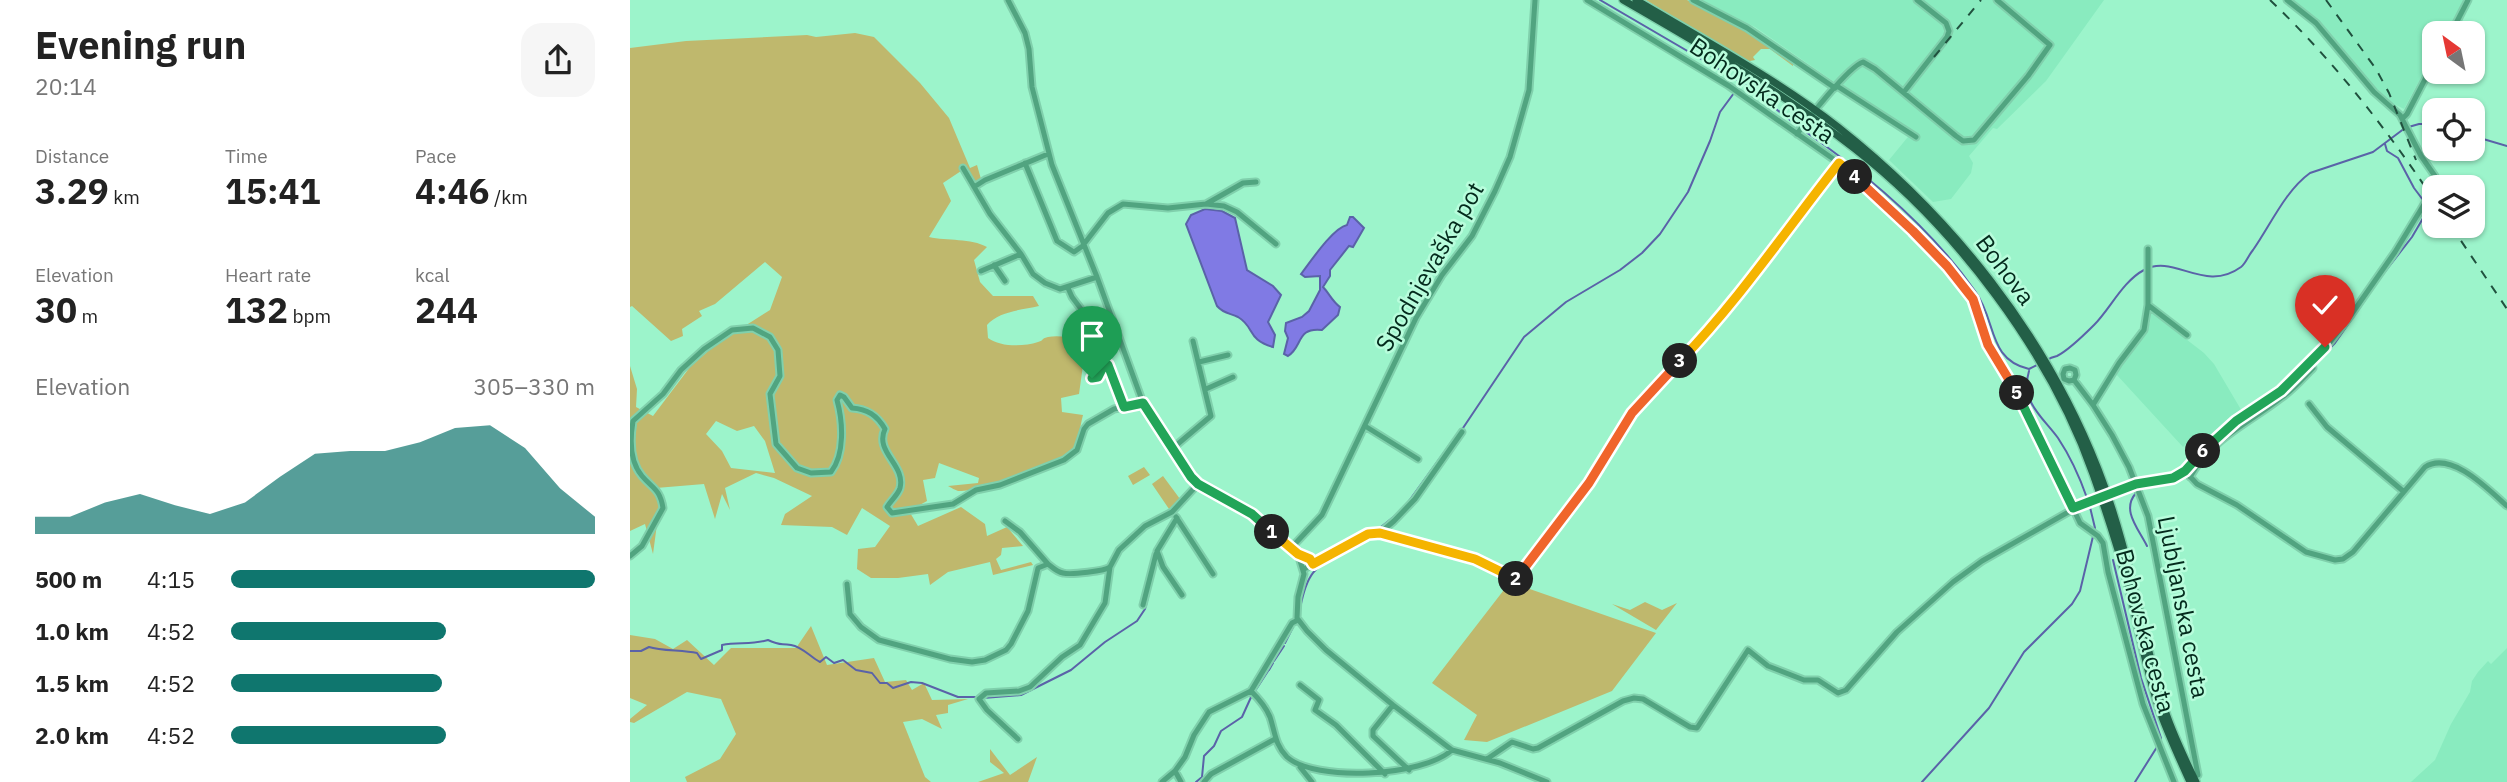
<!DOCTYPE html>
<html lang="en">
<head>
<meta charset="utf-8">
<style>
  :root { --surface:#fff; --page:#f6f6f6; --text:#222; --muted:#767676; --accent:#0f766e }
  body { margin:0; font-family:"IBM Plex Sans",sans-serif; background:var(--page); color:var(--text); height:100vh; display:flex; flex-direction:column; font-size:26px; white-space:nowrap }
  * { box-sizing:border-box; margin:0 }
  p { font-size:23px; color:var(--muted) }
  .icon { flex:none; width:38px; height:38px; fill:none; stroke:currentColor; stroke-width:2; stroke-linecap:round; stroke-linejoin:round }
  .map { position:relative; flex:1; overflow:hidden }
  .side { display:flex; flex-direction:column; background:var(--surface); width:630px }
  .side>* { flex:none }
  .needle { width:46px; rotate:327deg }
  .fabs { position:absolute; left:1792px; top:21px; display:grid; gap:14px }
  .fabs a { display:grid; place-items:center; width:63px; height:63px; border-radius:14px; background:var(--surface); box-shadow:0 2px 5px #0004; font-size:35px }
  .pin { position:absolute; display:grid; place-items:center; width:60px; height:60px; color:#fff; margin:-72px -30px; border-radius:50% 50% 50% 0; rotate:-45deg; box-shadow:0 0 7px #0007 }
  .pin .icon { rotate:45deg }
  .km { position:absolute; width:35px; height:35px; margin:-18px; border-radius:50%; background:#222; color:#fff; font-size:19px; line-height:35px; text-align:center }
  .round { display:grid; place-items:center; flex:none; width:74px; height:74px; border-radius:21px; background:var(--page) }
  .summary { display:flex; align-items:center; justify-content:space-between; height:119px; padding:0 35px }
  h1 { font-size:38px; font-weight:700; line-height:52px }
  .figures { display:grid; grid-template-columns:repeat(3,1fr); gap:10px; height:119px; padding:7px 35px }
  .figures div { display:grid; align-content:center }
  .figures b { font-size:35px; font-weight:700 }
  .figures small { font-size:19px; font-weight:400 }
  .figures p { font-size:19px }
  .chart { height:196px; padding:14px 35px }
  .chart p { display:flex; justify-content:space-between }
  .chart svg { width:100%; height:126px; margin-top:7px; fill:var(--accent); opacity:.7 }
  ul { padding:0 35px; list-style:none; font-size:23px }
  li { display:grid; grid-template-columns:112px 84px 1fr; align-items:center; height:52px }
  li i { height:18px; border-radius:9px; background:var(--accent) }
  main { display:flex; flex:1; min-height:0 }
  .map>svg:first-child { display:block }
  .built { fill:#89ebbf }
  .green { fill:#bfb86d; fill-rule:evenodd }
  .water { fill:#807ae4; stroke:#5a62a8; stroke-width:2 }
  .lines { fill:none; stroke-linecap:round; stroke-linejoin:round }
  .stream { stroke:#5a62a8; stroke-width:2 }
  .minor-casing { stroke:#80d0ac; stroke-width:9 }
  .major-casing { stroke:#80d0ac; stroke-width:10 }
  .minor { stroke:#51a480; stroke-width:5 }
  .major { stroke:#235f47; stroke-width:7 }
  .rail { stroke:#20513e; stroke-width:2; stroke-dasharray:9 9; stroke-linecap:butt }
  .split-1-casing { stroke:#fff; stroke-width:14 }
  .split-2-casing { stroke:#fff; stroke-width:14 }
  .split-3-casing { stroke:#fff; stroke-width:14 }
  .split-4-casing { stroke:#fff; stroke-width:14 }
  .split-5-casing { stroke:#fff; stroke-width:14 }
  .split-6-casing { stroke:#fff; stroke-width:14 }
  .split-7-casing { stroke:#fff; stroke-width:14 }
  .split-1 { stroke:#22a559; stroke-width:9 }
  .split-2 { stroke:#f5b400; stroke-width:9 }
  .split-3 { stroke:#f0652b; stroke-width:9 }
  .split-4 { stroke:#f5b400; stroke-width:9 }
  .split-5 { stroke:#f0652b; stroke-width:9 }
  .split-6 { stroke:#22a559; stroke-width:9 }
  .split-7 { stroke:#22a559; stroke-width:9 }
  .labels { text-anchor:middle; stroke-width:5; stroke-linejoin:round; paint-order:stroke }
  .street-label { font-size:24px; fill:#032a1c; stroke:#b8fddc }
</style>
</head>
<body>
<main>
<section class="side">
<div class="summary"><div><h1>Evening run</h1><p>20:14</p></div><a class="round"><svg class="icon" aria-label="share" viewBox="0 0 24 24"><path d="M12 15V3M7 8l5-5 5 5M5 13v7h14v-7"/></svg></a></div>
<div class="figures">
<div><p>Distance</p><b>3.29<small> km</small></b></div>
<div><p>Time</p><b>15:41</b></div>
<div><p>Pace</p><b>4:46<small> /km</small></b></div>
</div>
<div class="figures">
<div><p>Elevation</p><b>30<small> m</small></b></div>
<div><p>Heart rate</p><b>132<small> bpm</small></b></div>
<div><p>kcal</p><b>244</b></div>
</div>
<div class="chart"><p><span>Elevation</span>305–330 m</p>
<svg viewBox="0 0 160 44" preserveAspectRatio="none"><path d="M0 44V38L10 38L20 33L30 30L40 34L50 37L60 33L70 24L80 16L90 15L100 15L110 12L120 7L130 6L140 14L150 28L160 38V44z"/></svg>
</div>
<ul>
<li><b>500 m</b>4:15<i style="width:100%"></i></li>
<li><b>1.0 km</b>4:52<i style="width:59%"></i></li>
<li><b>1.5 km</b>4:52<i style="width:58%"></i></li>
<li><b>2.0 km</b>4:52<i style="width:59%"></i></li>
</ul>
</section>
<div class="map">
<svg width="1877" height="782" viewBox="0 0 1877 782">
  <rect width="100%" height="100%" fill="#9cf4cb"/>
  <!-- built -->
  <path class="built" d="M1072 0H1474L1416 81 1367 129 1363 128 1339 156 1343 163 1341 173 1321 199 1303 202 1259 160 1282 132 1215 86 1203 81 1125 27Z
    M1661 0H1834L1816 33H1804V53L1774 109 1760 102 1742 84 1691 23Z
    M1521 312 1574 353 1584 364 1613 413 1569 452 1558 442 1553 447 1486 374 1520 323Z
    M1877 648V782H1781L1805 760 1821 724 1840 692 1842 681 1848 672 1858 661 1861 664Z"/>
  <!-- green -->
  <path class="green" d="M1016 0H1057L1123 35 1163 63V66L1140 49H1131L1123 57 1125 60 1115 62Z
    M225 33 244 37 290 83 319 118 340 168 347 165 351 179 344 183 334 169 313 183 321 201 299 237C317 241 341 238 357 247L344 260 350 282 363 296H403L409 306C392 310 369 311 357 325L358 338C370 347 393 347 408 342 415 340 410 339 418 337 427 335 438 337 446 339L454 358 449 394 431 398 432 412 453 415C450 426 449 442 441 451 429 462 344 493 328 491 325 490 322 488 318 486L348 483 349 478 309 463 305 478 293 480 297 501 279 511 288 526 331 507 355 524 357 536 377 527 393 546 372 548 371 555 366 559 371 570 401 562 403 565 363 575 360 562 318 572 300 585 298 574 268 578H241L227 569 228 549 245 547 260 526 232 508 217 535 202 527 151 525 155 514 182 496 144 478 126 473 95 488 100 510 92 494 85 519 74 484 26 488 34 502 27 524 23 554 15 524 0 531V366L7 389 6 407 23 416 60 367 85 345 140 310 152 277 135 262 85 304 69 311 72 316 52 329 53 336 41 341 2 306 0 307V48L56 41 177 35 186 37ZM86 421 107 431 124 426 135 441 145 473 101 468 92 451 76 434Z
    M514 467 520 475 503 485 498 476Z
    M533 476 550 499 539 509 522 484Z
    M880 582 1026 633 982 691 857 742 834 740 847 715 802 683Z
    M1015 602 1032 610 1047 603 1026 630 982 604 1000 610Z
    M181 626 197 665 244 658 255 682 276 680 282 690 294 683 302 700 338 699 318 705V713L306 715 312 729 292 719 273 722 295 777 301 782H57L55 777 90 759 106 734 91 699 57 692 4 723 0 722V719L17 705 0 698V635L25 639 43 649 57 640 84 665 101 648H166Z
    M360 749 380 775 407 757 398 782H348L374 773 360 762Z"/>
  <!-- water -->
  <path class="water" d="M575 209 592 211 605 218 617 270 643 286 651 295 638 322 645 335 643 347C617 340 625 327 608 317 600 313 594 314 587 306L556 224 561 215Z
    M720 217H723L734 228 723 247 719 246 700 270V276L693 287C699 293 702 301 710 307L708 315 692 330C666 327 673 347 658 356L654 354 658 338 655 331 656 323 672 317 679 311 690 290V276L675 277 671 274C681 261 703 228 717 225Z"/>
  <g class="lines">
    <!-- stream -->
    <path class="stream" d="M970 0 1114 84 1169 127
      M1173 130C1237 174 1300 227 1345 291 1367 321 1357 359 1399 369L1409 364
      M1843 136 1877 146
      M1750 278 1782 237 1799 208 1784 188 1768 158 1757 151 1755 144
      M1417 360C1420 358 1423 357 1427 356 1437 351 1455 334 1464 325 1480 309 1493 281 1514 270 1544 253 1574 294 1611 267 1616 263 1618 256 1623 250 1640 226 1655 191 1680 173L1743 152 1775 128 1789 124H1804
      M1682 366 1705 343 1735 300
      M1399 371C1390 402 1412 416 1428 438 1440 456 1450 478 1457 498
      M1623 414 1636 406
      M831 431 894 337 936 302 990 270 1012 253 1030 234 1058 192 1080 141 1090 112 1104 93
      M1592 437 1603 427
      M1511 489C1533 484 1551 481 1566 463
      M1506 493C1491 510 1508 528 1517 546
      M779 501 823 440
      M746 531 766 515
      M1483 560 1511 678 1531 738 1530 743
      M670 609C678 566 688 567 723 545
      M655 643 663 627
      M0 651H11L19 647C31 651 52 650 67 653L71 659 92 650V645C109 642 122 645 138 640 151 646 150 643 161 645 173 647 180 657 190 662L196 657 204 663 213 660 226 670 242 673 250 683H257L263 688 281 682 292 683 328 697H348
      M644 661 654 646
      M639 670 643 663
      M625 691 638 671
      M353 698 391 695 441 670 475 642 507 621 515 609 519 593
      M566 782 572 777 574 756 584 746 591 731 612 717 622 695
      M1292 782 1359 708 1394 652 1442 604 1450 591 1465 528 1459 503
      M1505 782 1527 747"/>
    <!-- minor casing -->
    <g class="minor-casing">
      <path id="minor" d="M378 0 395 33 399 49 402 87 422 165 467 277 513 403 555 469 568 484 622 514 668 554 674 574 668 597 667 618 677 631 696 650 763 705 822 750 870 763 917 782
        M957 0 1099 86 1209 163 1235 184 1283 231 1317 266 1343 299 1358 345 1400 416 1450 523 1468 536 1473 543 1478 572 1513 704 1544 782
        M1063 0 1117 28 1205 88
        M1657 0 1686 23 1744 92 1770 115 1791 156 1805 176V187
        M1821 33 1838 0
        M1207 86 1286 137
        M1274 92 1317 37 1319 31 1316 23 1287 0
        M1773 118 1777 114 1804 62
        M1167 134C1177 120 1218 67 1233 62L1245 69 1326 136 1333 141 1344 140 1398 76 1420 45 1367 0
        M395 163 427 241 444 252 454 245
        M333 168 360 214 391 254 403 274 415 283 430 289 467 277
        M344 187 355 180 418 154
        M576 204 613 183 626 182
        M454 244 478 213 493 204 538 208 576 204 594 206 607 212 646 244
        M364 265 375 281
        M351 271 391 254
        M438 288 442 297 454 313 461 331 464 358 462 378 468 377 474 365H478L494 407
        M1518 305 1557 335
        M569 362 598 355
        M1444 380 1446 375 1445 370 1440 368 1435 369 1433 374 1434 379 1439 381 1444 380 1463 405 1482 435 1499 467 1518 516 1568 775
        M576 389 603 377
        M1679 404 1697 427 1773 491
        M1463 405 1489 363 1514 330 1518 305V249
        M735 426 788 459
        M543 448 581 416 563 341
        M1555 471 1567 484 1607 505 1676 552 1705 560 1713 559 1723 552 1795 467C1821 450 1859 490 1877 506
        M1560 477C1581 439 1619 423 1651 398 1663 390 1673 378 1683 368L1678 364
        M546 517 583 574
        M547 518 527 551 533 567 552 595
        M375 521 390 532 418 564
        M750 533 845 559 859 564 884 579 889 578 959 483 1002 413 1081 329 1209 163
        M662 547 692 515 786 318 812 275 842 236 865 191 880 157 899 90 905 0
        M668 554 682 561 683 564 674 569
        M0 556 12 546 33 508C30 489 23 489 12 476 0 462 0 439 3 421L33 394 51 370 74 349 102 330 123 328 140 337 148 350 150 376 140 394 146 444 167 468 181 473 201 472C215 454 213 422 207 400L210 395 214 397 222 408C237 409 247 415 255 429 244 452 276 465 270 488 268 495 261 500 257 507L262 513 323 504 346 490 370 485 434 460 447 450 454 429 458 424 484 409 513 403
        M683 564 738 534 750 533 764 521 785 499 832 432
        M217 584 220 614 231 627 249 640 320 659 342 662 355 660 376 650 381 644 398 611 408 568 418 564C423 568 427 572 433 573 441 575 475 571 480 567
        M513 605 526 554
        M670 685 689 700 685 710 706 725 755 774
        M621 691C629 699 636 707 640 717 645 732 645 745 657 757 685 782 792 777 822 750
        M763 705 743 730V736L779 770
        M388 739 357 710 349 699 356 693 389 691 400 687 432 657 450 645 475 603 480 567 489 550 515 526 542 512 568 484
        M857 759 882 742 903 749 908 748 993 701 1004 698 1013 699 1060 727 1067 728 1118 650 1138 666 1174 680H1188L1208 693 1216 690 1267 632 1323 582 1352 561 1456 502 1506 484 1530 481 1550 475 1594 430 1652 391 1700 342 1721 315 1765 252 1804 188
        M670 767 682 782
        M545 771 551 782
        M532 782 545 771 555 757 564 735 579 712 621 691 662 623 668 620
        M574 782 581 774 645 739"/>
    </g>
    <!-- major casing -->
    <g class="major-casing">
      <path id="major" d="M993 0C1073 46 1152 92 1225 149 1326 228 1420 352 1463 474 1476 511 1488 548 1498 585 1508 626 1516 669 1529 709 1538 734 1549 758 1560 782
        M1006 0C1074 40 1146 79 1208 127 1322 217 1415 334 1468 469 1498 545 1510 626 1533 704 1541 731 1554 757 1566 782"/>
    </g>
    <!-- minor -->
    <use href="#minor" class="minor"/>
    <!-- major -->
    <use href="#major" class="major"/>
    <!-- rail -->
    <path class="rail" d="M1640 0C1703 60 1756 128 1804 200
      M1696 0 1746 69 1759 93 1786 160
      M1304 57 1351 0
      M1821 226 1877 309"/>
  </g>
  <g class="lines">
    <!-- split-1 casing -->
    <g class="split-1-casing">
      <path id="split-1" d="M462 378 468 377 474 365H478L494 407 513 403 561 477 568 484 622 514 642 532"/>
    </g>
    <!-- split-2 casing -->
    <g class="split-2-casing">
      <path id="split-2" d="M642 532 668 554 680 559 683 564 738 534 750 533 845 559 886 579"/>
    </g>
    <!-- split-3 casing -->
    <g class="split-3-casing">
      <path id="split-3" d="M886 579 959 483 1002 413 1050 361"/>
    </g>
    <!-- split-4 casing -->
    <g class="split-4-casing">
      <path id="split-4" d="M1050 361C1109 300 1156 230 1209 163L1225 177"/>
    </g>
    <!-- split-5 casing -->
    <g class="split-5-casing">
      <path id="split-5" d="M1225 177 1283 231 1317 266 1343 299 1358 345 1387 393"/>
    </g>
    <!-- split-6 casing -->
    <g class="split-6-casing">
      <path id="split-6" d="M1387 393 1443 508 1506 484 1543 478 1555 471 1573 451"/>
    </g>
    <!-- split-7 casing -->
    <g class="split-7-casing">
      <path id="split-7" d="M1573 451 1606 421 1651 391 1695 347"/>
    </g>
    <!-- split-1 -->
    <use href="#split-1" class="split-1"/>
    <!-- split-2 -->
    <use href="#split-2" class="split-2"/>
    <!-- split-3 -->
    <use href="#split-3" class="split-3"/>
    <!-- split-4 -->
    <use href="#split-4" class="split-4"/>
    <!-- split-5 -->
    <use href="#split-5" class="split-5"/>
    <!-- split-6 -->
    <use href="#split-6" class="split-6"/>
    <!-- split-7 -->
    <use href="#split-7" class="split-7"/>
  </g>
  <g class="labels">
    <!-- street labels -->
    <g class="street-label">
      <text transform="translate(1132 91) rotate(34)" y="8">Bohovska cesta</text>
      <text transform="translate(800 267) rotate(-60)" y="8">Spodnjevaška pot</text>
      <text transform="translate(1375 270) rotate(53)" y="8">Bohova</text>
      <text transform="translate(1553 607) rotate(79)" y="8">Ljubljanska cesta</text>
      <text transform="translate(1515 631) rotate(75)" y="8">Bohovska cesta</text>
    </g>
  </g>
</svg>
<div class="fabs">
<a><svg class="needle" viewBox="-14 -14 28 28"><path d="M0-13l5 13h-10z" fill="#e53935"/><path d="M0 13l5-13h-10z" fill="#767676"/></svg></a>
<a><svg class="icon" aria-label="locate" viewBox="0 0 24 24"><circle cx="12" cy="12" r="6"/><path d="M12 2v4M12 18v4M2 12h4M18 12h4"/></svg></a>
<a><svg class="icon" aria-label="layers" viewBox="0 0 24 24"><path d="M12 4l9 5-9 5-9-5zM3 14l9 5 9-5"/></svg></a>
</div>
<div class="pin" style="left:462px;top:378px;background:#1e9e55"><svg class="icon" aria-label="arrive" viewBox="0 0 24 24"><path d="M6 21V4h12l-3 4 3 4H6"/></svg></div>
<div class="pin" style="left:1695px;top:347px;background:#d93025"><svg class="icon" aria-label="check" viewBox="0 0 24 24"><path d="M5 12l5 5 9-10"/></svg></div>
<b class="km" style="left:642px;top:532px">1</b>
<b class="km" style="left:886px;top:579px">2</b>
<b class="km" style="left:1050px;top:361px">3</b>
<b class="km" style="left:1225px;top:177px">4</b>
<b class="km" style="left:1387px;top:393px">5</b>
<b class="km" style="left:1573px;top:451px">6</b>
</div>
</main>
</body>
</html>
